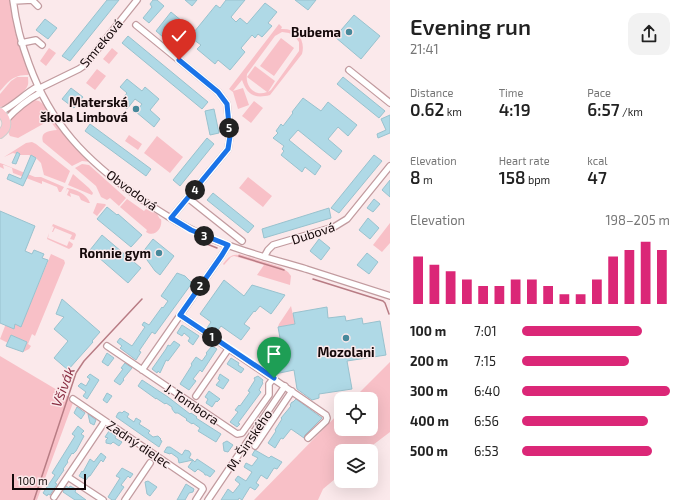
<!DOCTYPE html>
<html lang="en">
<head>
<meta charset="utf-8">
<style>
  :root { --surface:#fff; --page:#f2f2f2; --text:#222; --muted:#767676; --accent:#db2777 }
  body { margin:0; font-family:"Exo 2",sans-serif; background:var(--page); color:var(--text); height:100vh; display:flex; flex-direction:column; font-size:15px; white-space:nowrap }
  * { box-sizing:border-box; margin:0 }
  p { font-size:13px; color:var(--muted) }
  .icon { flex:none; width:22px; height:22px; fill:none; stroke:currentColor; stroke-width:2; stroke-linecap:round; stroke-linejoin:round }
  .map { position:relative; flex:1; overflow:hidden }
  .drawer { display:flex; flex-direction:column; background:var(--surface); width:300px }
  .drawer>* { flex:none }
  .controls { position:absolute; left:334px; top:392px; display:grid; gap:8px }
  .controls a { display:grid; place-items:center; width:44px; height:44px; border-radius:8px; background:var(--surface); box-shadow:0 4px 16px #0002; font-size:20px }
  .scale { position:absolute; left:12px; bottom:10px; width:74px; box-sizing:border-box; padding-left:4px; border:2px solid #140809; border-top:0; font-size:11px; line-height:14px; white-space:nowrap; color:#140809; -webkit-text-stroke:3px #fbe9eb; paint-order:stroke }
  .pin { position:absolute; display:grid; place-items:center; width:34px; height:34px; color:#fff; margin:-41px -17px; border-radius:50% 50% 50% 0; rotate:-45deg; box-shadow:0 0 4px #0007 }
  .pin .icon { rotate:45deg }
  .km { position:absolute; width:20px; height:20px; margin:-10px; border-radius:50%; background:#222; color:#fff; font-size:11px; line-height:20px; text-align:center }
  .round { display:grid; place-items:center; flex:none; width:42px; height:42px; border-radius:12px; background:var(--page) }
  .headline { display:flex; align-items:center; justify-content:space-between; height:68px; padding:0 20px }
  h1 { font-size:22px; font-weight:600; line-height:30px }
  .figures { display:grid; grid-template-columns:repeat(3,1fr); gap:6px; height:68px; padding:4px 20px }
  .figures div { display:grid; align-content:center }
  .figures b { font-size:17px; font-weight:600 }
  .figures small { font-size:11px; font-weight:400 }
  .figures p { font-size:11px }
  .chart { height:112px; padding:8px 20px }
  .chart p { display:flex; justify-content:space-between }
  .chart svg { width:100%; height:72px; margin-top:4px; stroke:var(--accent); stroke-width:6 }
  ul { padding:0 20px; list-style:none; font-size:13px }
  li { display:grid; grid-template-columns:64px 48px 1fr; align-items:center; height:30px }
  li i { height:10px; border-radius:5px; background:var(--accent) }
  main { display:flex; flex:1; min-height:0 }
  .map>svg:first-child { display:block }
  .green { fill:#f8c0c7; fill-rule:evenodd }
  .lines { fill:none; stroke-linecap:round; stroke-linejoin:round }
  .stream { stroke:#b87c84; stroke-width:1.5 }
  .building { fill:#afd9e6; stroke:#99c2ce }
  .minor-casing { stroke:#c29b9f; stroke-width:8 }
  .primary-casing { stroke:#d0cece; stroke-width:10 }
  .minor { stroke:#fff; stroke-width:5.5 }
  .primary { stroke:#fac7ce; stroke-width:8 }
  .route-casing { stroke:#fff; stroke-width:8 }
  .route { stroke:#1a73e8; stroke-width:5 }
  .poi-dot { fill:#47889a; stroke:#fbe9eb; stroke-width:1.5 }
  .labels { text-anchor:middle; stroke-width:3; stroke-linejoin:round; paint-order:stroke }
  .poi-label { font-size:13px; font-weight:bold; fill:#140809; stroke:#fbe9eb; text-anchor:end }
  .street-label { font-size:13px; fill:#140809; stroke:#fbe9eb }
  .water-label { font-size:14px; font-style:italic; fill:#892c41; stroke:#fbe9eb }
</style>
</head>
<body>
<main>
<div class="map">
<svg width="390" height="500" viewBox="0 0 390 500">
  <rect width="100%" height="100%" fill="#fbe9eb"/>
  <!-- green -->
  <path class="green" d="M0 0H11L15 32 29 74 28 75C13 75 9 81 0 91Z
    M279 24 282 27 281 29C296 28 306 39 302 54L270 95C255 99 247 95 242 80L233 91 243 88 249 105 238 109 233 92 229 89ZM282 32 289 33 296 38 299 42V51L271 90 268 92 275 81 255 66 247 77 267 92C254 97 245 86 247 74L275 36Z
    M281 38 294 48 274 76 260 66Z
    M49 48 56 53 46 66 40 61Z
    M112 48 118 53 109 64 103 59Z
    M97 69 106 76 95 90 86 83Z
    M17 77H28C28 80 29 84 27 87 24 93 6 106 0 107V94L11 81Z
    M34 100 39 101 43 104 61 131 91 162 82 161 72 166 43 142C40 132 48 131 57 130L48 118 43 124 18 138 10 136C2 123 22 104 34 100Z
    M254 101 263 108 251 123 242 116Z
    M129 135 142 144 138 150 125 141Z
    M157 136 183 157 170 173 144 153Z
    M32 142 36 144 70 171 65 183 44 175 41 163 36 158 29 155H20L13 153 4 157 26 143Z
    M0 163 3 164 35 177H41L64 187 61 192H59L57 187 42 181V184L13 173 12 168 4 165H3L4 169 0 167Z
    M82 164 89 165 126 198 119 206 110 198 107 200 101 197 96 186 75 168Z
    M73 174 89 188 93 193 92 195 68 185Z
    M248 177 272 196 263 207 239 188Z
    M67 188C75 189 87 194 90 203H88L81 200 79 196 70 193 71 197 67 195 69 190 67 189 65 194Z
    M127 199 144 211 146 209 157 214 160 219H161C163 228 155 238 146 232L147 230 120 207Z
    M97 203 105 204 106 205 97 216 93 213Z
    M390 223V243L382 252 373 245Z
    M53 224 75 233 76 235 74 240 70 239 72 235 55 228 53 232H52L54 227 52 226 50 231Z
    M49 233 48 238 67 246 69 241 73 244 72 247 69 249 47 239Z
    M51 254 64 260 65 263 35 336 32 334 28 344 31 346 29 349 23 352 27 342 11 335 8 343 0 339 7 321 21 326Z
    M239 254 281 267 288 272 291 276 290 285 257 275 264 265 234 256 231 257 224 265 223 264C227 259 231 254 238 255Z
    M291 306 295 324 278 327 279 324Z
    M0 356 74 400 37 500H0Z
    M390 362V432L365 451H341V474L323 489 318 500H254L341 411V429H371V399H353Z"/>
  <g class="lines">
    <!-- stream -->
    <path class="stream" d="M197 240 217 248
      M239 256 284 270
      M313 279 383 301 385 303 389 314
      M34 500 76 373 84 361 142 299"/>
  </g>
  <!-- building -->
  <path class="building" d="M107 0H119L70 61 62 56Z
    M153 0H157L164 6 149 23 143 18 152 7 150 4Z
    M185 0H197L192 6Z
    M226 0H245L231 17 236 22 240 18 247 24 265 3 277 12 268 23 272 26 262 37 258 34 255 38 252 35 241 48 245 52 230 70 218 60 215 64 197 49 201 45 190 37 216 5 220 8Z
    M295 0H316L308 10Z
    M171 12 188 26 185 29 176 21 163 37 156 31Z
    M354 15 380 36 361 59 335 37Z
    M45 19 57 28 48 39 36 30Z
    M128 36 208 102 202 109 122 43Z
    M343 77 385 111 379 118 337 84Z
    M127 79 142 91 145 87 159 99 150 110 160 119 154 127 136 112 142 104 135 99 127 109 119 103 127 93 120 87Z
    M71 88 83 97 74 108 62 99Z
    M303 98 321 111 328 102 357 125 348 136 338 127 328 139 342 151 335 160 298 130 289 140 321 166 315 175 305 167 302 172 281 155 284 151 282 149 284 146 273 138 278 133 276 131 281 124 283 126 293 113 292 112Z
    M214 109 219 133 210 135 205 111Z
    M390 115V133L378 138 377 134 386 130 381 119Z
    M90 124 151 169 146 176 85 131Z
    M207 138 214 144 180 186 173 180Z
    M17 152 20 154 16 164 12 163Z
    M31 155 36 158 23 186 7 179 9 174 21 179Z
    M374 155 382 161 339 213 331 208Z
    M390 180V197L382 190Z
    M213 193 254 226 248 233 207 200Z
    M374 199 380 204 373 212 367 208Z
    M107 207 117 215 118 214 142 235 131 247 97 219Z
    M329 208 331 218 264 238 262 229Z
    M0 211 35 226 25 251 32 254 34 250 44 254 42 258 48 260 21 327 15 324 14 329 0 323Z
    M368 218 379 228 370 239 359 230Z
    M102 235 141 268 128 283 90 250Z
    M153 239 174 256 160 275 155 271 142 253Z
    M319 239 330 248 321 260 310 251Z
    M367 253 378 262 369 274 357 265Z
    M177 273 185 276 192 283 155 334 152 332 139 351 141 352 136 360 120 348 122 346 117 342 120 338 132 346 145 327 142 325 144 322 149 325 162 307 163 308 168 301 161 296Z
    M224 280 244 296 252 285 285 295 271 314 260 306 255 312 254 311 244 324 250 328 241 340 221 326 215 334 207 328 211 322 200 314Z
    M62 299 100 332 92 341 93 342 68 370 54 358 68 341 54 329 64 317 56 314Z
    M327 307 328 318 345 316 346 321 362 318 363 324 380 321 386 355 347 361 352 389 319 394V398L312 400 297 389 294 370 275 374 269 340 280 338 278 327 295 324 293 313Z
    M182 325 199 336 193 345 188 341 190 338 184 333 182 336 177 333Z
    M11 335 27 342 23 352 6 346Z
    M174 341 180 345 168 361 166 360 160 373 158 371 157 373 152 369 166 349 168 345 170 346Z
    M212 346 217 349 202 372 200 370 193 379 196 381 189 390 180 384 192 365 191 364 196 357 202 361 207 354 206 353Z
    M107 353 114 358 108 366 102 362Z
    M231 358 239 363 238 365 244 369 241 373 227 364Z
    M125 363 132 368 123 379 124 380 120 385 114 381 123 369 121 368Z
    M90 374 99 380 87 399 83 396 86 392 78 386 81 383 86 386 90 379 87 377Z
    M220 374 229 380 223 389 216 385 220 380 218 379Z
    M258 376 263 380 262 382 263 383 259 390 261 392 238 423 240 424 237 427 230 422 238 412 235 410 239 405 240 406 250 392 248 391 255 380 254 378Z
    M142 380 168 397 190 414 191 413 197 417 196 418 221 434 216 442 198 431 200 428 193 423 192 424 186 420 187 419 178 413H175L172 409V407L166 403 165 404 156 398V399L138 386Z
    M209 391 220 399 217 402 216 401 212 407 206 403 208 399 205 397Z
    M107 393 112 396 107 403 103 400Z
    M296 399 322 418 305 435 304 438 291 429 283 439 281 438 275 448 268 443 276 431 275 430 282 419 281 418 291 406 290 405 292 402H293Z
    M77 407 85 413 81 419 74 413Z
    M124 411 129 414 127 417 134 422 136 418 141 421 139 424 150 431 148 433 153 437 158 436 161 439 160 440 162 441 159 447 116 417 118 413 120 412 122 413Z
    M88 414 96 420 94 425 90 423Z
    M78 426 84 431 81 434 84 436 76 451 73 454 72 453 67 461 68 462 63 469 64 470 55 483 57 484 50 495 48 494 47 496 43 493 55 475 52 473 75 436 72 434Z
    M109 431 116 436 115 438 122 442 119 446 113 442 111 444 106 443V440L108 438 105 437Z
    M227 441 233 445 228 452 224 451 223 443Z
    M167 447H170L182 455 185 450 189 451 191 454 189 458 193 460 179 463 178 458 171 453 170 454 164 452Z
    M255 450 269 458 271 456 282 462 277 469 274 468 267 479 261 475 256 483 259 485 255 490 250 487 242 500 239 498 238 500H221L228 489 233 493 240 484 235 480 238 476 246 481 252 472 244 467 246 463 252 466 258 458 252 455Z
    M101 453 106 457 103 462 101 460 90 476H89L86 480 79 476 82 471 83 472 90 459 94 462Z
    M197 459 215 471 210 477 207 475H205L204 473 198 469 195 472 188 467 193 460 195 462Z
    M122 468 133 474 130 478 128 476 121 485 124 487 115 500H112L108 497 120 478 116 476Z
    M148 481 157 487 150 496 147 494 145 482Z
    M186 484 194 489 193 492 189 493 185 500H177Z
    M66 486 69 488 70 486 76 489 75 492 86 500H75L63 492Z"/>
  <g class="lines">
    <!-- minor casing -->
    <g class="minor-casing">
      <path id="minor" d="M13 0C16 23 21 43 29 64 51 125 86 160 138 197 159 211 180 225 203 235 236 250 272 259 306 269 334 278 362 287 390 296
        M14 1 32 0 38 6
        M136 25 218 92 227 104 230 136 228 149 171 218
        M21 43 36 40 42 45
        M349 70 390 103
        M38 89 79 69 85 65 137 0
        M0 112C14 106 24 94 37 87
        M6 120C16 109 27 100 40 93
        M188 198 242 241
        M264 257 268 250 273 245 334 227 347 219 390 166
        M180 315 326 415 327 418 326 421 308 438
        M107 346 237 434 242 433 269 395V384L274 378
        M142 370 222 255 228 245
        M196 396 229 348
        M73 399 202 487 203 489 196 500
        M255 446 292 391
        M68 477 103 500
        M54 497 105 421
        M125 500 150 463
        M208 500 285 386"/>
    </g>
    <!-- primary casing -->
    <g class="primary-casing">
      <path id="primary" d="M0 112C8 119 9 128 0 134"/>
    </g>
    <!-- minor -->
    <use href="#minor" class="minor"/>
    <!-- primary -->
    <use href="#primary" class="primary"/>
  </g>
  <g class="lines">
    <!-- route casing -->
    <g class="route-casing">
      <path id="route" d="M179 60 218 92 227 104 230 136 228 149 171 218 191 230 228 245 222 255 180 315 274 378"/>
    </g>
    <!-- route -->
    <use href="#route" class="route"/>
  </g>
  <!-- markers -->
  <g class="poi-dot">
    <circle cx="349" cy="32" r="4"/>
    <circle cx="136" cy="109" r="4"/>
    <circle cx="159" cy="253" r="4"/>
    <circle cx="346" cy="338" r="4"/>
  </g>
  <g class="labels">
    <!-- poi labels -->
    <g class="poi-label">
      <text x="341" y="37">Bubema</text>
      <text x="128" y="107">Materská<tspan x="128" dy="15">škola Limbová</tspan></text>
      <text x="151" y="258">Ronnie gym</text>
      <text x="346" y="357" text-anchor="middle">Mozolani</text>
    </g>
    <!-- street labels -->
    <g class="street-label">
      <text transform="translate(101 43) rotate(-50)" y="5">Smreková</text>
      <text transform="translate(132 190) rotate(36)" y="5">Obvodová</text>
      <text transform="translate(313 233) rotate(-18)" y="5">Dubová</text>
      <text transform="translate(192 404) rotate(34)" y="5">J. Tombora</text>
      <text transform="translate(249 440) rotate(-56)" y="5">M. Šinského</text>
      <text transform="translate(139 444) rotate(34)" y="5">Zadný dielec</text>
    </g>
    <!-- water labels -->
    <g class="water-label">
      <text transform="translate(63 387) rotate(-69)" y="5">Všivák</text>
    </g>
  </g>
</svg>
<div class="controls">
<a><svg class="icon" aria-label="locate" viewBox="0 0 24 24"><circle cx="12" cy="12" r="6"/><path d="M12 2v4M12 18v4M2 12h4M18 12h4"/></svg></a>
<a><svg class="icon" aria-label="layers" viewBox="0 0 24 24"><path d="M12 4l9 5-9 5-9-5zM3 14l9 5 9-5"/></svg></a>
</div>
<div class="scale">100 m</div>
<div class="pin" style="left:274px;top:378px;background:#1e9e55"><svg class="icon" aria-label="arrive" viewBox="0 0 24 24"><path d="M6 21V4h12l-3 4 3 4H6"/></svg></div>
<div class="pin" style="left:179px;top:60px;background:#d93025"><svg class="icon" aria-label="check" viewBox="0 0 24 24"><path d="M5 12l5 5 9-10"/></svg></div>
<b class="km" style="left:212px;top:337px">1</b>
<b class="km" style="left:200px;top:286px">2</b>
<b class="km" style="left:204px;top:236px">3</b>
<b class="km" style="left:195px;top:190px">4</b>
<b class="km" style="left:229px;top:128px">5</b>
</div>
<section class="drawer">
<div class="headline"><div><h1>Evening run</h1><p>21:41</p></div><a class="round"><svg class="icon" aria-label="share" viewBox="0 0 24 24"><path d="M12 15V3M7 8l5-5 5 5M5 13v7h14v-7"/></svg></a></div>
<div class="figures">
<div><p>Distance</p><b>0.62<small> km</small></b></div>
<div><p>Time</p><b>4:19</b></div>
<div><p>Pace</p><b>6:57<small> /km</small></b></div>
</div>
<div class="figures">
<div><p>Elevation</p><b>8<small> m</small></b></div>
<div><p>Heart rate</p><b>158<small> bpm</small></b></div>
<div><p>kcal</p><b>47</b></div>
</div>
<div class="chart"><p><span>Elevation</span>198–205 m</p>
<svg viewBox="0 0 160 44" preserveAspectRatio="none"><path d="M5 44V15M15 44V20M25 44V24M35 44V29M45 44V33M55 44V33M65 44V29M75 44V29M85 44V33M95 44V38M105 44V38M115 44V29M125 44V15M135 44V11M145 44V6M155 44V11"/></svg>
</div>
<ul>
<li><b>100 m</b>7:01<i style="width:81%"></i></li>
<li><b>200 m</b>7:15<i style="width:72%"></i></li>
<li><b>300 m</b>6:40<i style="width:100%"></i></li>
<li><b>400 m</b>6:56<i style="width:85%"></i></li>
<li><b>500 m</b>6:53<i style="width:88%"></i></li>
</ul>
</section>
</main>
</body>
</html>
